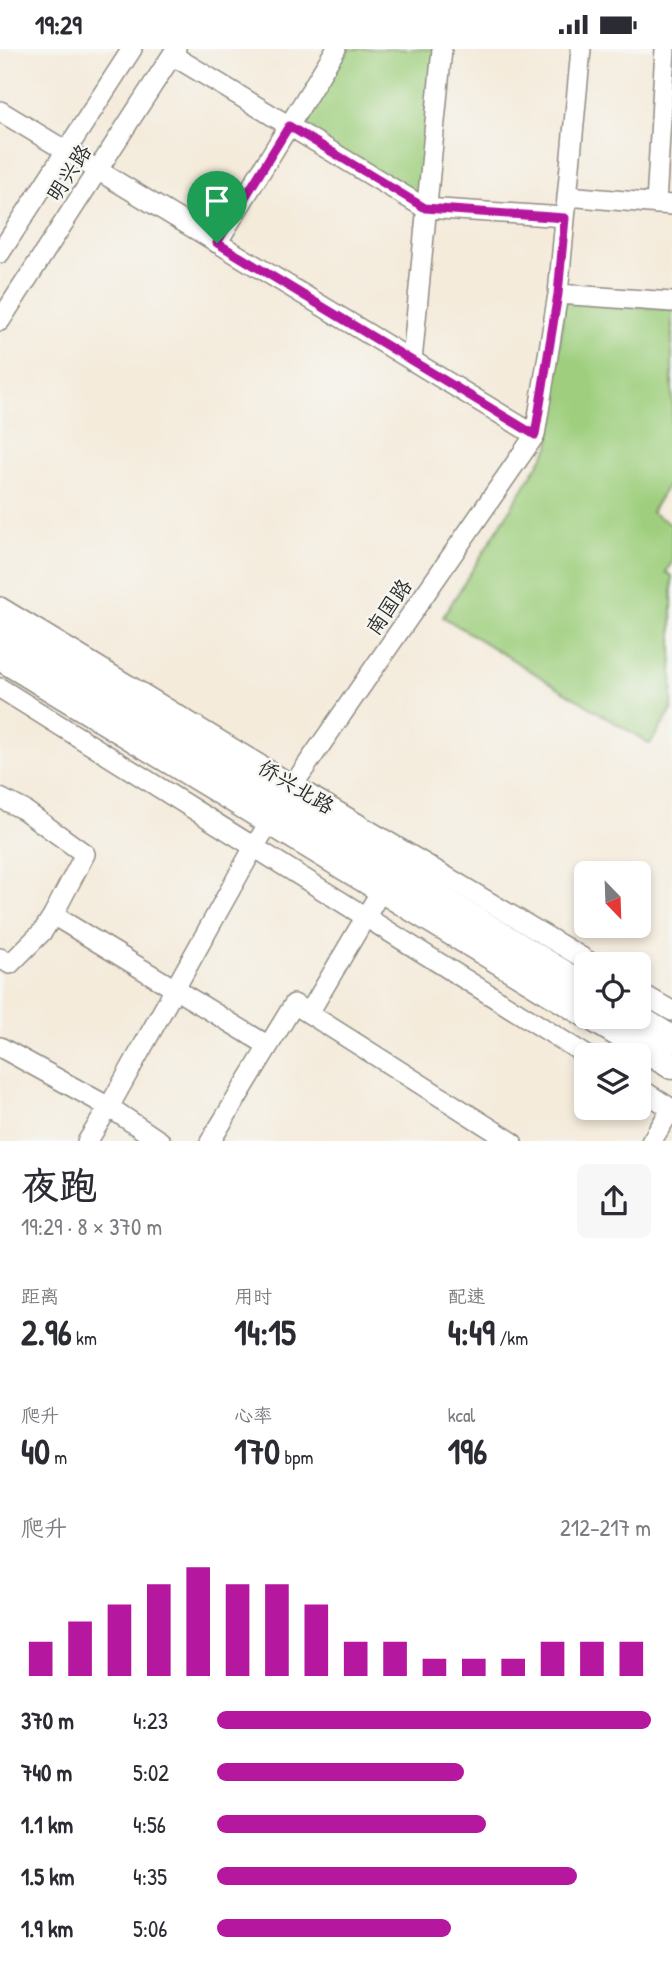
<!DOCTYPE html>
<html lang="zh">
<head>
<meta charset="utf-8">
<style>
  :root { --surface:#fff; --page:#f7f7f7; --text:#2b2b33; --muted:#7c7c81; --accent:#b5179e }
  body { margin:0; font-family:"Patrick Hand","LXGW WenKai TC",sans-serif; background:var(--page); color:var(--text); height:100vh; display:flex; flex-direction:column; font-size:26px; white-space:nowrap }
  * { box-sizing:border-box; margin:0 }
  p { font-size:23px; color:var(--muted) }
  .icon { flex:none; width:38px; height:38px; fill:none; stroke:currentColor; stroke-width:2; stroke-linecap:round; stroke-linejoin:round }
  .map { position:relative; height:1092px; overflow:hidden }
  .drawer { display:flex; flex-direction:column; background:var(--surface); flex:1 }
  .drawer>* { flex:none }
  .needle { width:46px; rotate:157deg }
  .fabs { position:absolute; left:574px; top:812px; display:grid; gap:14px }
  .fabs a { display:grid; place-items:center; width:77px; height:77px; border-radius:10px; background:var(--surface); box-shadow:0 4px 10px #0003; font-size:35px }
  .pin { position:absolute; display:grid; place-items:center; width:60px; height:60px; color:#fff; margin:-72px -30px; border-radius:50% 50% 50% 0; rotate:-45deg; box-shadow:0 0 7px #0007 }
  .pin .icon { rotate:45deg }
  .round { display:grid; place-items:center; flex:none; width:74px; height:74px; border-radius:10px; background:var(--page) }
  .headline { display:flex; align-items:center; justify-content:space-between; height:119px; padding:0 21px }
  h1 { font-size:38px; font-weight:700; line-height:52px }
  .stats { display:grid; grid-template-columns:repeat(3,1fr); gap:10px; height:119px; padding:7px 21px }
  .stats div { display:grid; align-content:center }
  .stats b { font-size:35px; font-weight:700 }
  .stats small { font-size:19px; font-weight:400 }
  .stats p { font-size:19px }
  .chart { height:196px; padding:14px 21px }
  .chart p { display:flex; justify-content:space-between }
  .chart svg { width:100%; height:126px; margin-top:7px; stroke:var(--accent); stroke-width:6 }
  ul { padding:0 21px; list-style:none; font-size:23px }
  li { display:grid; grid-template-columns:112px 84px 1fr; align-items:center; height:52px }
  li i { height:18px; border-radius:9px; background:var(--accent) }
  .status { display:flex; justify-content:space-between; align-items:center; height:49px; padding:0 35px; background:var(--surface); direction:ltr }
  .status svg { height:19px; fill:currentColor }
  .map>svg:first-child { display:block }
  .green { fill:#9fcf7e; stroke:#657d54; stroke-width:2 }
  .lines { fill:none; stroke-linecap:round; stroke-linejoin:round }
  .minor-casing { stroke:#908b83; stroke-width:22 }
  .major-casing { stroke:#908b83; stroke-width:29 }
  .minor { stroke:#fff; stroke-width:19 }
  .major { stroke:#fff; stroke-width:26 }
  .route-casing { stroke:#fff; stroke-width:14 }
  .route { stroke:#b5179e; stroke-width:9 }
  .labels { text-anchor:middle; stroke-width:5; stroke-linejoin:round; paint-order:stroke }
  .street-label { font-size:21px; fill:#2b2b2b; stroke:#f6f6f2 }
</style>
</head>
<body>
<div class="status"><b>19:29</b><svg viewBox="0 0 49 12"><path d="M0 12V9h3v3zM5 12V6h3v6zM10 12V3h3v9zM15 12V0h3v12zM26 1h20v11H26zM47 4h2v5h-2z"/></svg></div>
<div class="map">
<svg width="672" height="1093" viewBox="0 0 672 1093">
  <rect width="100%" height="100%" fill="#f6f6f2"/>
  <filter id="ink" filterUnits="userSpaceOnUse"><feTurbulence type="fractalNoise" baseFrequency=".0143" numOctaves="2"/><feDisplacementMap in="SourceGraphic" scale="14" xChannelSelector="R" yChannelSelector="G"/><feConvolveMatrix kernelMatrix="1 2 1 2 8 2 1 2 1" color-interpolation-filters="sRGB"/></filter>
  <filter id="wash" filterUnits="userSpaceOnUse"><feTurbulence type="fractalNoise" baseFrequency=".00686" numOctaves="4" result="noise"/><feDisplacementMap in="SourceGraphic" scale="28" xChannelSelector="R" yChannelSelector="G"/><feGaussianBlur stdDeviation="1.57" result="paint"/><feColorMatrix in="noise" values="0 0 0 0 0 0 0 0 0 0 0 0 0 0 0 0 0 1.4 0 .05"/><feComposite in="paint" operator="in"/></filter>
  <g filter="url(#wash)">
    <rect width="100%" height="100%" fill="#f4ebdb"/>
    <!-- green -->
    <path class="green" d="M336 0H441L425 159 289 77Z
      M564 251 672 261V429L651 463 672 476V513L666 523 672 527V661L650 695 443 568 549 398Z"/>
  </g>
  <g filter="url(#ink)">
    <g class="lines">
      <!-- minor casing -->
      <g class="minor-casing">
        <path id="minor" d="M172 6 425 159 565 168
          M0 62 535 386
          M567 147 672 156
          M656 155 665 0
          M217 194 336 0
          M0 204 132 0
          M558 245 672 253
          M0 272 176 0
          M412 312 442 0
          M0 558 293 736 593 915
          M0 639 586 1006
          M0 749 24 761 85 805 53 866 43 882 10 915 0 909
          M53 866 267 996
          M639 943 672 962
          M309 964 382 840
          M0 998 109 1058 161 1093
          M639 1039 672 1060
          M87 1093 109 1058 254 798 293 736 535 386 558 245 581 0
          M210 1093 294 955 512 1093
          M651 1093 672 1059"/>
      </g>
      <!-- major casing -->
      <g class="major-casing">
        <path id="major" d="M0 582 586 938
          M0 608 586 965
          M591 968 672 1017
          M636 968 672 990"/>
      </g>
      <!-- minor -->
      <use href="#minor" class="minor"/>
      <!-- major -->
      <use href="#major" class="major"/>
    </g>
  </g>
  <g class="lines" filter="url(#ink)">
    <!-- route casing -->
    <g class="route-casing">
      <path id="route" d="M289 77 425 159 565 169 558 245 535 386 217 194Z"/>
    </g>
    <!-- route -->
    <use href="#route" class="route"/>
  </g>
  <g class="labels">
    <!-- street labels -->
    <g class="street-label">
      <text transform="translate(69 124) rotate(-57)" y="7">明兴路</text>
      <text transform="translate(389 558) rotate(-55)" y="7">南国路</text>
      <text transform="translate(296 738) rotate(31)" y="7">侨兴北路</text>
    </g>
  </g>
</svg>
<div class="fabs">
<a><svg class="needle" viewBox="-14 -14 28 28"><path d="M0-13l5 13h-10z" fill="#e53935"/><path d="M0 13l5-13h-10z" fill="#7c7c81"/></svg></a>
<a><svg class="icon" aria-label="locate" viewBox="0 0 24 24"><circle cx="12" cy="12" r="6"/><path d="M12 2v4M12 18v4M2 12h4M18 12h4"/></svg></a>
<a><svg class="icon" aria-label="layers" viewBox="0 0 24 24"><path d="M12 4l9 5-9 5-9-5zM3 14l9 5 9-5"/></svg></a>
</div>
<div class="pin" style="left:217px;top:194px;background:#1e9e55"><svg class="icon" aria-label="arrive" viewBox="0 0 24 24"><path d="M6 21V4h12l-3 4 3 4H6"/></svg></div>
</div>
<section class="drawer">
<div class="headline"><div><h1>夜跑</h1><p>19:29 · 8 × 370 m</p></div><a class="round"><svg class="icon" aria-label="share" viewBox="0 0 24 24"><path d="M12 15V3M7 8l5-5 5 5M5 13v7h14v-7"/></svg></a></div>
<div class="stats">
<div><p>距离</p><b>2.96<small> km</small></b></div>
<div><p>用时</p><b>14:15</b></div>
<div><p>配速</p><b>4:49<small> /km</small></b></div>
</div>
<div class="stats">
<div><p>爬升</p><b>40<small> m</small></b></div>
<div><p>心率</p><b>170<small> bpm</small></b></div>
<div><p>kcal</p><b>196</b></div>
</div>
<div class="chart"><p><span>爬升</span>212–217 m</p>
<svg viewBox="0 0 160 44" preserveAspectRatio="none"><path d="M5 44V32M15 44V25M25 44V19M35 44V12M45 44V6M55 44V12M65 44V12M75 44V19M85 44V32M95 44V32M105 44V38M115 44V38M125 44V38M135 44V32M145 44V32M155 44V32"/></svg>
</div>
<ul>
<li><b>370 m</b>4:23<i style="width:100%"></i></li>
<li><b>740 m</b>5:02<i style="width:57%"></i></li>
<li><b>1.1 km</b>4:56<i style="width:62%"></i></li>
<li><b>1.5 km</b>4:35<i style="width:83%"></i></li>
<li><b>1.9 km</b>5:06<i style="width:54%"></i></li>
</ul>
</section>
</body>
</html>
